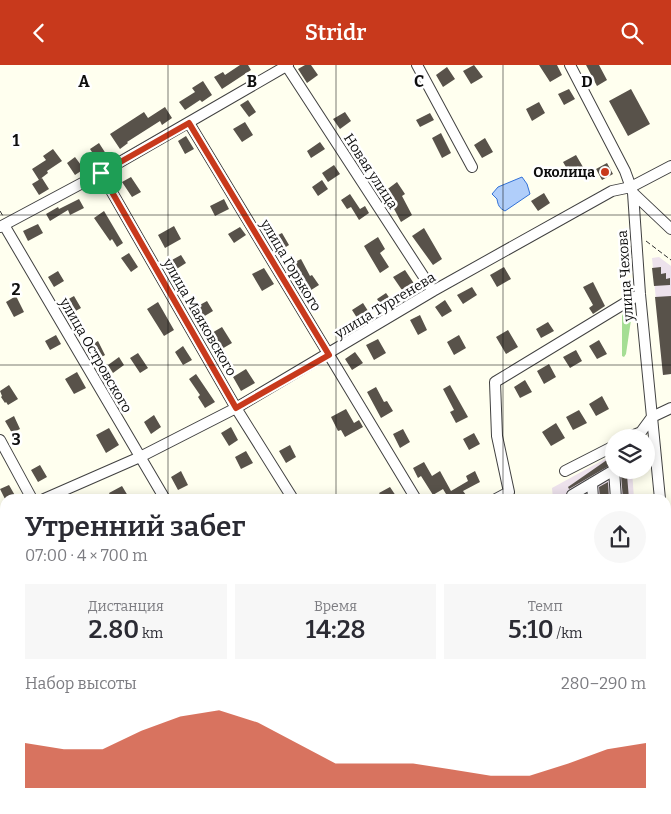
<!DOCTYPE html>
<html lang="ru">
<head>
<meta charset="utf-8">
<style>
  :root { --surface:#fff; --page:#f7f7f7; --text:#2b2b33; --muted:#7c7c81; --accent:#c8391c }
  body { margin:0; font-family:Bitter,serif; background:var(--page); color:var(--text); height:100vh; display:flex; flex-direction:column; font-size:19px; white-space:nowrap }
  * { box-sizing:border-box; margin:0 }
  p { font-size:16px; color:var(--muted) }
  .icon { flex:none; width:28px; height:28px; fill:none; stroke:currentColor; stroke-width:2; stroke-linecap:round; stroke-linejoin:round }
  .map { position:relative; flex:1; overflow:hidden }
  .side { position:absolute; left:0px; top:429px; width:671px; height:321px; display:flex; flex-direction:column; background:var(--surface); border-radius:15px 15px 0 0; box-shadow:0 2px 12px #0003 }
  .side>* { flex:none }
  .controls { position:absolute; left:605px; top:364px; display:grid; gap:10px }
  .controls a { display:grid; place-items:center; width:50px; height:50px; border-radius:50%; background:var(--surface); box-shadow:0 2px 12px #0003; font-size:25px }
  .pin { position:absolute; display:grid; place-items:center; width:42px; height:42px; color:#fff; margin:-21px; border-radius:10px; box-shadow:0 2px 8px #0006 }
  .round { display:grid; place-items:center; flex:none; width:52px; height:52px; border-radius:26px; background:var(--page) }
  .overview { display:flex; align-items:center; justify-content:space-between; height:85px; padding:0 25px }
  h1 { font-size:28px; font-weight:600; line-height:38px }
  .stats { display:grid; grid-template-columns:repeat(3,1fr); gap:8px; height:85px; padding:5px 25px }
  .stats div { display:grid; align-content:center; border-radius:0px; background:var(--page); text-align:center }
  .stats b { font-size:25px; font-weight:600 }
  .stats small { font-size:14px; font-weight:400 }
  .stats p { font-size:14px }
  .chart { height:140px; padding:10px 25px }
  .chart p { display:flex; justify-content:space-between }
  .chart svg { width:100%; height:90px; margin-top:5px; fill:var(--accent); opacity:.7 }
  header { display:flex; justify-content:space-between; align-items:center; height:65px; padding:0 25px; background:var(--accent); color:#fff; font-size:22px; font-weight:600 }
  .map>svg:first-child { display:block }
  .industrial { fill:#ede2ec }
  .forest { fill:#a5de94 }
  .water { fill:#b0cefa; stroke:#3271d6 }
  .building { fill:#58524a }
  .lines { fill:none; stroke-linecap:round; stroke-linejoin:round }
  .minor-casing { stroke:#414141; stroke-width:12 }
  .major-casing { stroke:#1f1f1f; stroke-width:16 }
  .path { stroke:#303030; stroke-width:1; stroke-dasharray:5 2.5; stroke-linecap:butt }
  .minor { stroke:#fff; stroke-width:10 }
  .major { stroke:#fffa5f; stroke-width:14 }
  .route-casing { stroke:#fff; stroke-width:10 }
  .route { stroke:#c8391c; stroke-width:6 }
  .grid { fill:none; stroke:#0e0e0e; stroke-width:1; stroke-opacity:0.55 }
  .poi-dot { fill:#c8391c; stroke:#fff; stroke-width:2 }
  .labels { text-anchor:middle; stroke-width:5; stroke-linejoin:round; paint-order:stroke }
  .street-label { font-size:14px; fill:#0e0e0e; stroke:#fff }
  .poi-label { font-size:14px; font-weight:bold; fill:#0e0e0e; stroke:#fff; text-anchor:end }
  .grid-label { font-size:16px; text-anchor:middle; font-weight:bold; fill:#0e0e0e; stroke:#fff; stroke-width:5; stroke-linejoin:round; paint-order:stroke }
</style>
</head>
<body>
<header><svg class="icon" aria-label="back" viewBox="0 0 24 24"><path d="M15 5l-7 7 7 7"/></svg>Stridr<svg class="icon" aria-label="search" viewBox="0 0 24 24"><circle cx="10" cy="10" r="6"/><path d="M15 15l6 6"/></svg></header>
<div class="map">
<svg width="671" height="749" viewBox="0 0 671 749">
  <rect width="100%" height="100%" fill="#ffffef"/>
  <!-- industrial -->
  <path class="industrial" d="M659 192 671 201V309L663 310 652 193Z
    M614 389V405H632L634 434H553L552 423Z"/>
  <!-- forest -->
  <path class="forest" d="M626 242 631 243V255L626 289 624 292 622 291V251Z"/>
  <!-- water -->
  <path class="water" d="M522 112 527 119 530 129 505 146C499 143 498 140 497 134L492 129 498 122Z"/>
  <!-- building -->
  <path class="building" d="M240 0H248L251 5 222 24 214 12 223 7 225 10Z
    M305 0H311L318 10 307 18 298 4Z
    M474 0 483 12 471 19 463 6Z
    M539 0H557L562 10 550 17Z
    M586 0H599L607 15 597 21Z
    M447 2 455 14 443 22 436 10Z
    M203 16 212 30 202 37 200 35 185 45 179 37 195 27 192 23Z
    M569 24 575 34 564 40 558 29Z
    M631 24 650 59 628 71 609 36Z
    M248 35 256 47 249 52 240 40Z
    M539 37 545 48 532 56 526 44Z
    M165 42 172 53 162 60 160 56 127 77 128 78 120 84 110 69 144 47 148 53Z
    M345 47 351 56 340 64 333 54Z
    M430 48 434 55 420 62 416 55Z
    M245 57 253 70 242 77 233 64Z
    M441 68 451 88 442 93 432 73Z
    M186 71 194 84 185 89 178 76Z
    M485 73 493 87 482 93 474 80Z
    M320 77 325 84 311 93 307 86Z
    M99 78 108 92 99 98 90 84Z
    M53 84 62 96 47 106 48 108 39 115 32 104 46 95 43 91Z
    M576 90 583 102 570 109 563 97Z
    M75 92 84 104 75 110 67 98Z
    M607 98 613 109 602 115 596 104Z
    M334 100 340 109 328 117 322 108Z
    M131 112 141 127 132 132 122 117Z
    M42 113 49 124 39 130 32 119Z
    M322 115 328 124 318 131 312 122Z
    M397 117 405 129 402 131 412 150 401 157 393 142 395 141 385 126Z
    M544 128 550 138 538 146 531 136Z
    M350 129 360 144 365 141 369 148 359 155 351 142 347 144 341 135Z
    M79 134 84 143 70 150 68 145 50 156 46 149 58 142 59 144Z
    M224 134 229 144 215 151 210 141Z
    M104 146 123 178 117 182 112 174 110 176 94 153Z
    M38 159 43 168 28 176 23 166Z
    M174 161 181 174 165 183 158 170Z
    M240 162 246 170 234 178 228 169Z
    M424 163 442 194 433 200 412 171Z
    M282 168 289 180 281 185 274 172Z
    M378 172 385 184 380 188 389 202 380 208 364 181Z
    M129 188 138 202 131 207 121 193Z
    M181 190 186 198 175 205 170 196Z
    M301 194 310 211 312 210 319 220 308 227 291 199Z
    M504 202 511 214 497 222 490 210Z
    M661 202V209L666 208V214L670 213V220L654 221 652 203Z
    M264 203 274 219 262 226 252 209Z
    M405 205 415 220 404 228 393 212Z
    M58 206 64 216 54 222 48 212Z
    M593 217 605 241 593 249 589 243 593 240 583 222Z
    M472 222 477 230 463 239 457 230Z
    M386 228 393 238 383 244 377 234Z
    M16 231 24 247 14 252 6 237Z
    M74 231 81 243 72 248 65 236Z
    M671 231V309L663 310 655 232Z
    M445 235 452 246 442 252 435 242Z
    M207 236 213 246 203 252 196 242Z
    M158 237 174 265 164 271 147 244Z
    M363 238 370 249 359 256 352 245Z
    M420 250 427 265 418 270 410 255Z
    M548 257 554 266 541 273 536 264Z
    M222 262 232 278 220 285 210 269Z
    M508 265 518 282 506 289 496 272Z
    M56 270 61 279 50 285 45 276Z
    M459 270 466 283 454 290 447 277Z
    M378 274 386 288 374 295 366 280Z
    M599 275 607 289 597 294 589 281Z
    M98 276 105 290 95 296 88 282Z
    M183 281 192 295 183 300 175 287Z
    M576 285 582 296 570 303 563 292Z
    M355 287 363 298 352 305 345 294Z
    M138 288 148 303 140 308 130 293Z
    M119 292 124 300 113 308 108 300Z
    M549 299 556 312 544 319 537 306Z
    M246 304 255 318 241 326 233 312Z
    M77 307 86 323 74 329 65 314Z
    M196 309 215 337 205 343 198 332 200 330 189 314Z
    M525 315 532 327 520 333 514 322Z
    M9 320 18 334 8 340 6 337 5 338 1 332 2 331 0 326Z
    M450 320 468 352 456 358 450 347 454 345 443 324Z
    M376 322 384 337 387 336 393 346 381 353 367 327Z
    M602 331 609 344 596 351 589 339Z
    M346 344 354 358 359 355 363 362 345 372 341 365 338 366 331 352Z
    M579 345 587 358 573 365 566 352Z
    M154 350 161 362 151 369 144 357Z
    M14 351 20 364 12 368 5 356Z
    M556 358 565 373 551 381 542 367Z
    M231 362 238 375 229 381 221 368Z
    M109 363 119 380 106 388 96 370Z
    M403 364 410 377 400 383 393 369Z
    M474 368 480 379 469 385 463 374Z
    M290 380 296 392 286 398 279 386Z
    M246 386 253 398 241 404 235 392Z
    M614 390V398L569 424 568 422Z
    M424 397 432 411 440 406 451 426 468 416 466 411 475 406 480 417 463 426 466 430 459 434H449L443 424 433 430 421 411 418 413 413 403Z
    M40 400 47 412 38 417 31 405Z
    M181 406 188 420 178 425 171 412Z
    M621 410H627L629 434H623Z
    M608 417 609 434H600L599 422Z
    M9 420 17 434H5L0 424Z
    M122 421 128 431 123 434H112L109 428Z
    M390 422 398 434H383L379 428Z"/>
  <g class="lines">
    <!-- minor casing -->
    <g class="minor-casing">
      <path id="minor" d="M286 0 433 226
        M417 0 472 102
        M570 0 625 106 633 128 640 229 660 434
        M189 58 416 434
        M101 108 236 343 293 434
        M633 128 671 164
        M4 160 165 434
        M0 162 101 108 288 0
        M629 372 641 367 652 352 671 343
        M0 375 32 434
        M614 405 616 434
        M565 406 614 381
        M592 418 593 434
        M44 434 140 392 236 343 433 226 612 126 631 122 671 101
        M496 434 509 427 497 371 495 317 640 229
        M571 434 572 430 614 405
        M0 456 5 454
        M666 505 671 561
        M666 603 671 602
        M0 617 5 624
        M666 734 671 733
        M348 745 350 749
        M485 745 488 749
        M615 745 617 749"/>
    </g>
    <!-- major casing -->
    <g class="major-casing">
      <path id="major" d="M0 666 5 668
        M91 745 94 749"/>
    </g>
    <!-- path -->
    <path class="path" d="M0 146 3 151
      M646 176 671 195
      M69 745 72 749"/>
    <!-- minor -->
    <use href="#minor" class="minor"/>
    <!-- major -->
    <use href="#major" class="major"/>
  </g>
  <g class="lines">
    <!-- route casing -->
    <g class="route-casing">
      <path id="route" d="M189 58 329 290 236 343 101 108Z"/>
    </g>
    <!-- route -->
    <use href="#route" class="route"/>
  </g>
  <!-- grid -->
  <path class="grid" d="M168 0V434M336 0V434M503 0V434M0 150H671M0 300H671M0 449H5M666 449H671M0 599H5M666 599H671M168 745V749M336 745V749M503 745V749"/>
  <!-- markers -->
  <circle class="poi-dot" cx="605" cy="107" r="5"/>
  <g class="labels">
    <!-- street labels -->
    <g class="street-label">
      <text transform="translate(371 106) rotate(57)" y="5">Новая улица</text>
      <text transform="translate(291 200) rotate(59)" y="5">улица Горького</text>
      <text transform="translate(625 211) rotate(-94)" y="5">улица Чехова</text>
      <text transform="translate(385 240) rotate(-31)" y="5">улица Тургенева</text>
      <text transform="translate(200 252) rotate(60)" y="5">улица Маяковского</text>
      <text transform="translate(96 290) rotate(60)" y="5">улица Островского</text>
    </g>
    <!-- poi labels -->
    <g class="poi-label">
      <text x="595" y="112">Околица</text>
    </g>
  </g>
  <g class="grid-label">
    <text x="84" y="22">A</text>
    <text x="252" y="22">B</text>
    <text x="419" y="22">C</text>
    <text x="587" y="22">D</text>
    <text x="16" y="81">1</text>
    <text x="16" y="230">2</text>
    <text x="16" y="380">3</text>
  </g>
</svg>
<div class="controls">
<a><svg class="icon" aria-label="layers" viewBox="0 0 24 24"><path d="M12 4l9 5-9 5-9-5zM3 14l9 5 9-5"/></svg></a>
</div>
<div class="pin" style="left:101px;top:108px;background:#1e9e55"><svg class="icon" aria-label="arrive" viewBox="0 0 24 24"><path d="M6 21V4h12l-3 4 3 4H6"/></svg></div>
<section class="side">
<div class="overview"><div><h1>Утренний забег</h1><p>07:00 · 4 × 700 m</p></div><a class="round"><svg class="icon" aria-label="share" viewBox="0 0 24 24"><path d="M12 15V3M7 8l5-5 5 5M5 13v7h14v-7"/></svg></a></div>
<div class="stats">
<div><p>Дистанция</p><b>2.80<small> km</small></b></div>
<div><p>Время</p><b>14:28</b></div>
<div><p>Темп</p><b>5:10<small> /km</small></b></div>
</div>
<div class="chart"><p><span>Набор высоты</span>280–290 m</p>
<svg viewBox="0 0 160 44" preserveAspectRatio="none"><path d="M0 44V22L10 25L20 25L30 16L40 9L50 6L60 12L70 22L80 32L90 32L100 32L110 35L120 38L130 38L140 32L150 25L160 22V44z"/></svg>
</div>
</section>
</div>
</body>
</html>
